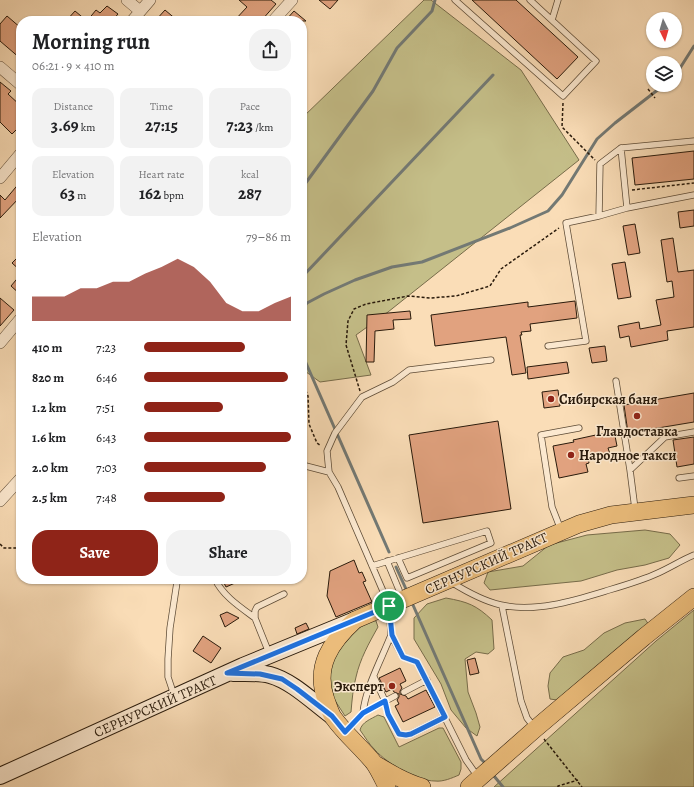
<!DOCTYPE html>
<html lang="en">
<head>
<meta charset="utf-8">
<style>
  :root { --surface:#fff; --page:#f2f2f2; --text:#202124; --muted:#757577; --accent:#8f2418 }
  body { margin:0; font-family:Alegreya,serif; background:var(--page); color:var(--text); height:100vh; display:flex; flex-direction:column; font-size:15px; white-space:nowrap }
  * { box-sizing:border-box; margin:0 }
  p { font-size:13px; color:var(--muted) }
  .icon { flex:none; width:22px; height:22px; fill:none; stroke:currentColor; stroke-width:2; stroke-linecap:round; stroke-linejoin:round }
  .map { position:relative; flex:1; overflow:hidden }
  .sheet { position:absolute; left:16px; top:16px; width:291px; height:568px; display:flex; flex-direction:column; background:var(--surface); border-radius:16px; box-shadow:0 1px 3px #0004 }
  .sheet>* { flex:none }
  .needle { width:26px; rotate:175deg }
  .controls { position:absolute; left:646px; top:12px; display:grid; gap:8px }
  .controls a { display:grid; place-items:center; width:36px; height:36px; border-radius:50%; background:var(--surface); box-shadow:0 1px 3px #0004; font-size:20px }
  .pin { position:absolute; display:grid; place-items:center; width:34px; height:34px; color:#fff; margin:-17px; border:2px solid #fff; border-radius:50%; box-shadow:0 1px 4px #0007 }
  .round { display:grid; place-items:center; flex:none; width:42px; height:42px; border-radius:16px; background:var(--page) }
  .headline { display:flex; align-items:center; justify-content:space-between; height:68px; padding:0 16px }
  h1 { font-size:22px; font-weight:700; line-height:30px }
  .metrics { display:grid; grid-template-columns:repeat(3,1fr); gap:6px; height:68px; padding:4px 16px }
  .metrics div { display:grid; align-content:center; border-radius:10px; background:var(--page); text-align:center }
  .metrics b { font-size:17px; font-weight:700 }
  .metrics small { font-size:11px; font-weight:400 }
  .metrics p { font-size:11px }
  .chart { height:112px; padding:8px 16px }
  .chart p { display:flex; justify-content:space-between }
  .chart svg { width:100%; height:72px; margin-top:4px; fill:var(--accent); opacity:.7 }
  .cta { display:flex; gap:8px; margin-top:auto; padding:8px 16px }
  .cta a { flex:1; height:46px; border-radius:16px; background:var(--accent); color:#fff; font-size:16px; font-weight:700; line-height:46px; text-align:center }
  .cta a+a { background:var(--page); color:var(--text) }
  ul { padding:0 16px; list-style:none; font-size:13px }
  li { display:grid; grid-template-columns:64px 48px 1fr; align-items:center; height:30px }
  li i { height:10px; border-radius:5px; background:var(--accent) }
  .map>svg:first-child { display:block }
  .green { fill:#c5bf89; stroke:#776c4a }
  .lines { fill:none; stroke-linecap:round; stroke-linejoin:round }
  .stream { stroke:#737974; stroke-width:3 }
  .building { fill:#e1a27f; stroke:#291a0b }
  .service-casing { stroke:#5d4b36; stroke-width:7 }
  .minor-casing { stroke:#5d4b36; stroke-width:12 }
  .secondary-casing { stroke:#291a0b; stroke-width:18 }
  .primary-casing { stroke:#291a0b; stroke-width:18 }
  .path { stroke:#291a0b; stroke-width:1.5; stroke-dasharray:3 2; stroke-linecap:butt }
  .service { stroke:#fce9d0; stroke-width:5.5 }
  .minor { stroke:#fce9d0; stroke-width:11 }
  .secondary { stroke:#fce9d0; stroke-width:16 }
  .primary { stroke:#edbe7c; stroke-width:17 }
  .route-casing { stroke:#fff; stroke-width:8 }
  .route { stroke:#1a73e8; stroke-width:5 }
  .poi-dot { fill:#8f2418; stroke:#fce9d0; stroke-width:1.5 }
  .labels { text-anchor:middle; stroke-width:3; stroke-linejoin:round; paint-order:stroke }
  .poi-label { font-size:14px; font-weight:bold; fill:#291a0b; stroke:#fce9d0; text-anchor:start }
  .street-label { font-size:14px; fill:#291a0b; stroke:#fce9d0 }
</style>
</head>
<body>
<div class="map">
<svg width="694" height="787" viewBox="0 0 694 787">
  <rect width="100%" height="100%" fill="#faddb7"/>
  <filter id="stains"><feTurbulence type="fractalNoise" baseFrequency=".005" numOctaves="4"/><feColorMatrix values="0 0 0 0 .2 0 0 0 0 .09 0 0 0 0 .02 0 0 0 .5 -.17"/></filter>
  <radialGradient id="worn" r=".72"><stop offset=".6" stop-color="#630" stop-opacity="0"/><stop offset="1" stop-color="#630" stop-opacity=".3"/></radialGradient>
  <!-- green -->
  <path class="green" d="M424 0H431L521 70 579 160 388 312 356 335 371 375 320 382 302 369V118Z
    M645 530 670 534 680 545 669 558 645 565 617 570 581 581 490 590 484 583 488 572 523 566 549 545 587 535Z
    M446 598C468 602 476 605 492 620L494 649 488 654 476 652 465 659 468 692 476 713 480 727 477 736 466 728 451 710 441 684 414 639V618L427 604Z
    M694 610V787H494L656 641Z
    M645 619 649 625 557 700 550 699 548 686 550 673 563 657 584 650 604 633 625 623Z
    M372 620 376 621 378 627C369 643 360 659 356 677 353 688 352 700 351 712L345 716 334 699 329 678 332 656 352 632Z
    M378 715 384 717 399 747 439 728H443L461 762V769L459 775C452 778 443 782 435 781 416 781 388 764 375 750 369 744 365 737 360 730 362 722 371 719 378 715Z"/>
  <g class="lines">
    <!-- stream -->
    <path class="stream" d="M675 76 694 46
      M302 188 373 91 397 48 432 11 435 0
      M302 277 493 75
      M302 309 307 303 324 294 355 280 392 267 422 262 510 228 548 211 562 195 597 139 615 123 664 85
      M302 354 389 552
      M396 567 406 589
      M413 605 481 759 484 762
      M494 776 503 787"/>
  </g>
  <!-- building -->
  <path class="building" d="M239 0H271L276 4 261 21H234L247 7Z
    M319 0H338L330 9Z
    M472 0H516L578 57 557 79Z
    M107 6 118 14 112 21H66L75 11 87 21 96 10 100 13Z
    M165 10 178 21H155Z
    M294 11 306 21H285Z
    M7 16 21 28V59L0 41V24Z
    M0 82 11 91 8 94 21 106V125L12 134 0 122Z
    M694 151V179L635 185 632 158Z
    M21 181V196L0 218V195L5 200Z
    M694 210V226L680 228 678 212Z
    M635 224 640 253 628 255 623 226Z
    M673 238 678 272 694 270V327L667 331 668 340 631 347 629 336 620 338 618 326 639 322 640 329 661 325 656 300 674 297 672 281 667 282 661 240Z
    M21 254V271L12 263Z
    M625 262 631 297 618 299 612 264Z
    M21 274V295L11 286Z
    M0 298 14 310 0 326Z
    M575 301 577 318 530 324 531 331 521 332 522 335H520L526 373 512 375 506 337 435 346 431 315 528 302V307Z
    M410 311 411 319 393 320 394 329 375 331 374 362H366L367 315Z
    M605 346 607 361 592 363 589 348Z
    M567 362 569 373 528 379 527 367Z
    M558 390 560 406 544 408 542 392Z
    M694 393V422L628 433 624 405Z
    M498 421 511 509 423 523 409 435Z
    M614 431 617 446 608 448 610 454 588 458 589 463 586 464 588 472 559 478 553 446 574 442 573 440Z
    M694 437V464L677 467 673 440Z
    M354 560 359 573 362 572 366 581 363 582 372 602 336 617 327 596 330 571Z
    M222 579H244L226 587Z
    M227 612 239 618 225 627 220 615Z
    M306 623 309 629 297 634 295 628Z
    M203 636 221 648 211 663 193 651Z
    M475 658 479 673 470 675 467 660Z
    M400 668 406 681 400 684 402 688 400 691V694L406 696 408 699 426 690 435 707 403 722 395 706 399 704 397 700 399 697V694L394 692 392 689 386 692 379 678Z"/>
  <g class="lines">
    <!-- service casing -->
    <g class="service-casing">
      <path id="service" d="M455 0 563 96 596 61 530 0
        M552 20 558 0
        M627 208 621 148 694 141
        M599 216 600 164 621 148
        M548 346 586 341 566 223 599 216 627 208 694 195
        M616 381 630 470
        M302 465 329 472
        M679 478 694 476
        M635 509 630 470 665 437 694 432
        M561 530 552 507 541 435 579 428
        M387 561 399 590
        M372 566 487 531 491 543 407 578 398 558
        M215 579C223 596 240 607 255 618
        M451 582C467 592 483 601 501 605 536 613 576 600 609 590 626 585 643 580 658 573 671 567 682 560 694 555
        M502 606 521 701 527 718 534 727
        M269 653 255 618V611L257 607 284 594
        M374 677 385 701 388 714 399 734 406 735 411 734 445 717
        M404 692 427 680
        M174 695 168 677V659L170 628 177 582 175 579
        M363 713C365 689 382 658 391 635
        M347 730 363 713 395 696
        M478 777 466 760 417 662 403 657 391 635 389 605 338 487 329 472 327 451 335 433 362 397 393 382 409 370 491 360"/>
    </g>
    <!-- minor casing -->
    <g class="minor-casing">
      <path id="minor" d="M127 0 140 11
        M132 21 150 0
        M273 21 292 0
        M0 67 21 85
        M0 178 21 153
        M0 343 21 318
        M0 501 21 478"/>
    </g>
    <!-- secondary casing -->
    <g class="secondary-casing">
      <path id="secondary" d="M233 673C245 673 258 672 270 675 292 681 313 702 332 716
        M0 776 243 666 355 620"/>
    </g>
    <!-- primary casing -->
    <g class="primary-casing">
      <path id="primary" d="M375 764C390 773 405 782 422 787
        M387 787C383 779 379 770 374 763 361 747 345 734 333 717 330 712 328 705 326 700 314 666 331 642 355 620L579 524 611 515 694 505
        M469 787 535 729 644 637 694 597"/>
    </g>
    <!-- path -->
    <path class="path" d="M648 89 655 98
      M563 103 562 127 595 160
      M632 190 694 183
      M302 381 308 396 309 424 317 443 321 446
      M360 391 346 345 348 321 354 309 366 304 408 296 430 298 456 296 490 286 501 269 559 228
      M0 544 4 548H21
      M544 739 582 787
      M558 787V786L578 780"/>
    <!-- service -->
    <use href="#service" class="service"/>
    <!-- minor -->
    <use href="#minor" class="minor"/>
    <!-- secondary -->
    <use href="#secondary" class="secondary"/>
    <!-- primary -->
    <use href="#primary" class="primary"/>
  </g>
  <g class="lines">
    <!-- route casing -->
    <g class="route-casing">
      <path id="route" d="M389 606 392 635 403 657 417 662 445 717 411 734 406 735 399 734 388 714 385 701 363 713 345 732 332 716 297 689 282 679 260 674 227 673Z"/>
    </g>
    <!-- route -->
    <use href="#route" class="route"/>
  </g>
  <!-- markers -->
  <g class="poi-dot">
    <circle cx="551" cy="399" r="4"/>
    <circle cx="637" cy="416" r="4"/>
    <circle cx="571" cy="455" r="4"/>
    <circle cx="392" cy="686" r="4"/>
  </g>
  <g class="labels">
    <!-- poi labels -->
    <g class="poi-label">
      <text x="559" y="404">Сибирская баня</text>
      <text x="637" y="436" text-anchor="middle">Главдоставка</text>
      <text x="579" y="460">Народное такси</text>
      <text x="384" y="691" text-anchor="end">Эксперт</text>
    </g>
    <!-- street labels -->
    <g class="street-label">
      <text transform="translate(486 563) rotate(-24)" y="5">СЕРНУРСКИЙ ТРАКТ</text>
      <text transform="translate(155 706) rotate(-24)" y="5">СЕРНУРСКИЙ ТРАКТ</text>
    </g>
  </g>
  <rect width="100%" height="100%" filter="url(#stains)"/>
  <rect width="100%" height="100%" fill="url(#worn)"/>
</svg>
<div class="controls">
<a><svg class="needle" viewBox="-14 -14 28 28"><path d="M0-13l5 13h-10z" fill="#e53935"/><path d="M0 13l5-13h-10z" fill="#757577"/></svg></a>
<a><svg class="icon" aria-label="layers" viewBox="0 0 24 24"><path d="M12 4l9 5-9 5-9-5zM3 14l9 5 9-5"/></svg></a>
</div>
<div class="pin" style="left:389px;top:606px;background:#1e9e55"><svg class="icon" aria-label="arrive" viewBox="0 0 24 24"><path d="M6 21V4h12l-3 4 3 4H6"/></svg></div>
<section class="sheet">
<div class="headline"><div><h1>Morning run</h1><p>06:21 · 9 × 410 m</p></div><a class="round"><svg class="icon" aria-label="share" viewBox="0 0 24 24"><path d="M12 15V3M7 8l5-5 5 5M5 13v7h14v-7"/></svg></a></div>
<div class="metrics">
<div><p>Distance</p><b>3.69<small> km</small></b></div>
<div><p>Time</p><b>27:15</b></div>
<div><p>Pace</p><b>7:23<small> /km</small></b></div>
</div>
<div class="metrics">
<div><p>Elevation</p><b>63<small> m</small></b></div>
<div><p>Heart rate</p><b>162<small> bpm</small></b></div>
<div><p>kcal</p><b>287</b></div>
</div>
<div class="chart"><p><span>Elevation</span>79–86 m</p>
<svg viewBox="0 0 160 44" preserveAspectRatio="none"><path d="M0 44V29L10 29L20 29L30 24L40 24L50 20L60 20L70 15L80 11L90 6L100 11L110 20L120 33L130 38L140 38L150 33L160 29V44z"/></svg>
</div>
<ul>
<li><b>410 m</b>7:23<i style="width:69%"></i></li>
<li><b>820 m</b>6:46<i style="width:98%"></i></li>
<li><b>1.2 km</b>7:51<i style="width:54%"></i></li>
<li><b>1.6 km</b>6:43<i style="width:100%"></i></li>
<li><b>2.0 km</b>7:03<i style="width:83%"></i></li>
<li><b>2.5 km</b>7:48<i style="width:55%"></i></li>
</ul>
<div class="cta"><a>Save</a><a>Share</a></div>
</section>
</div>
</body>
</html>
